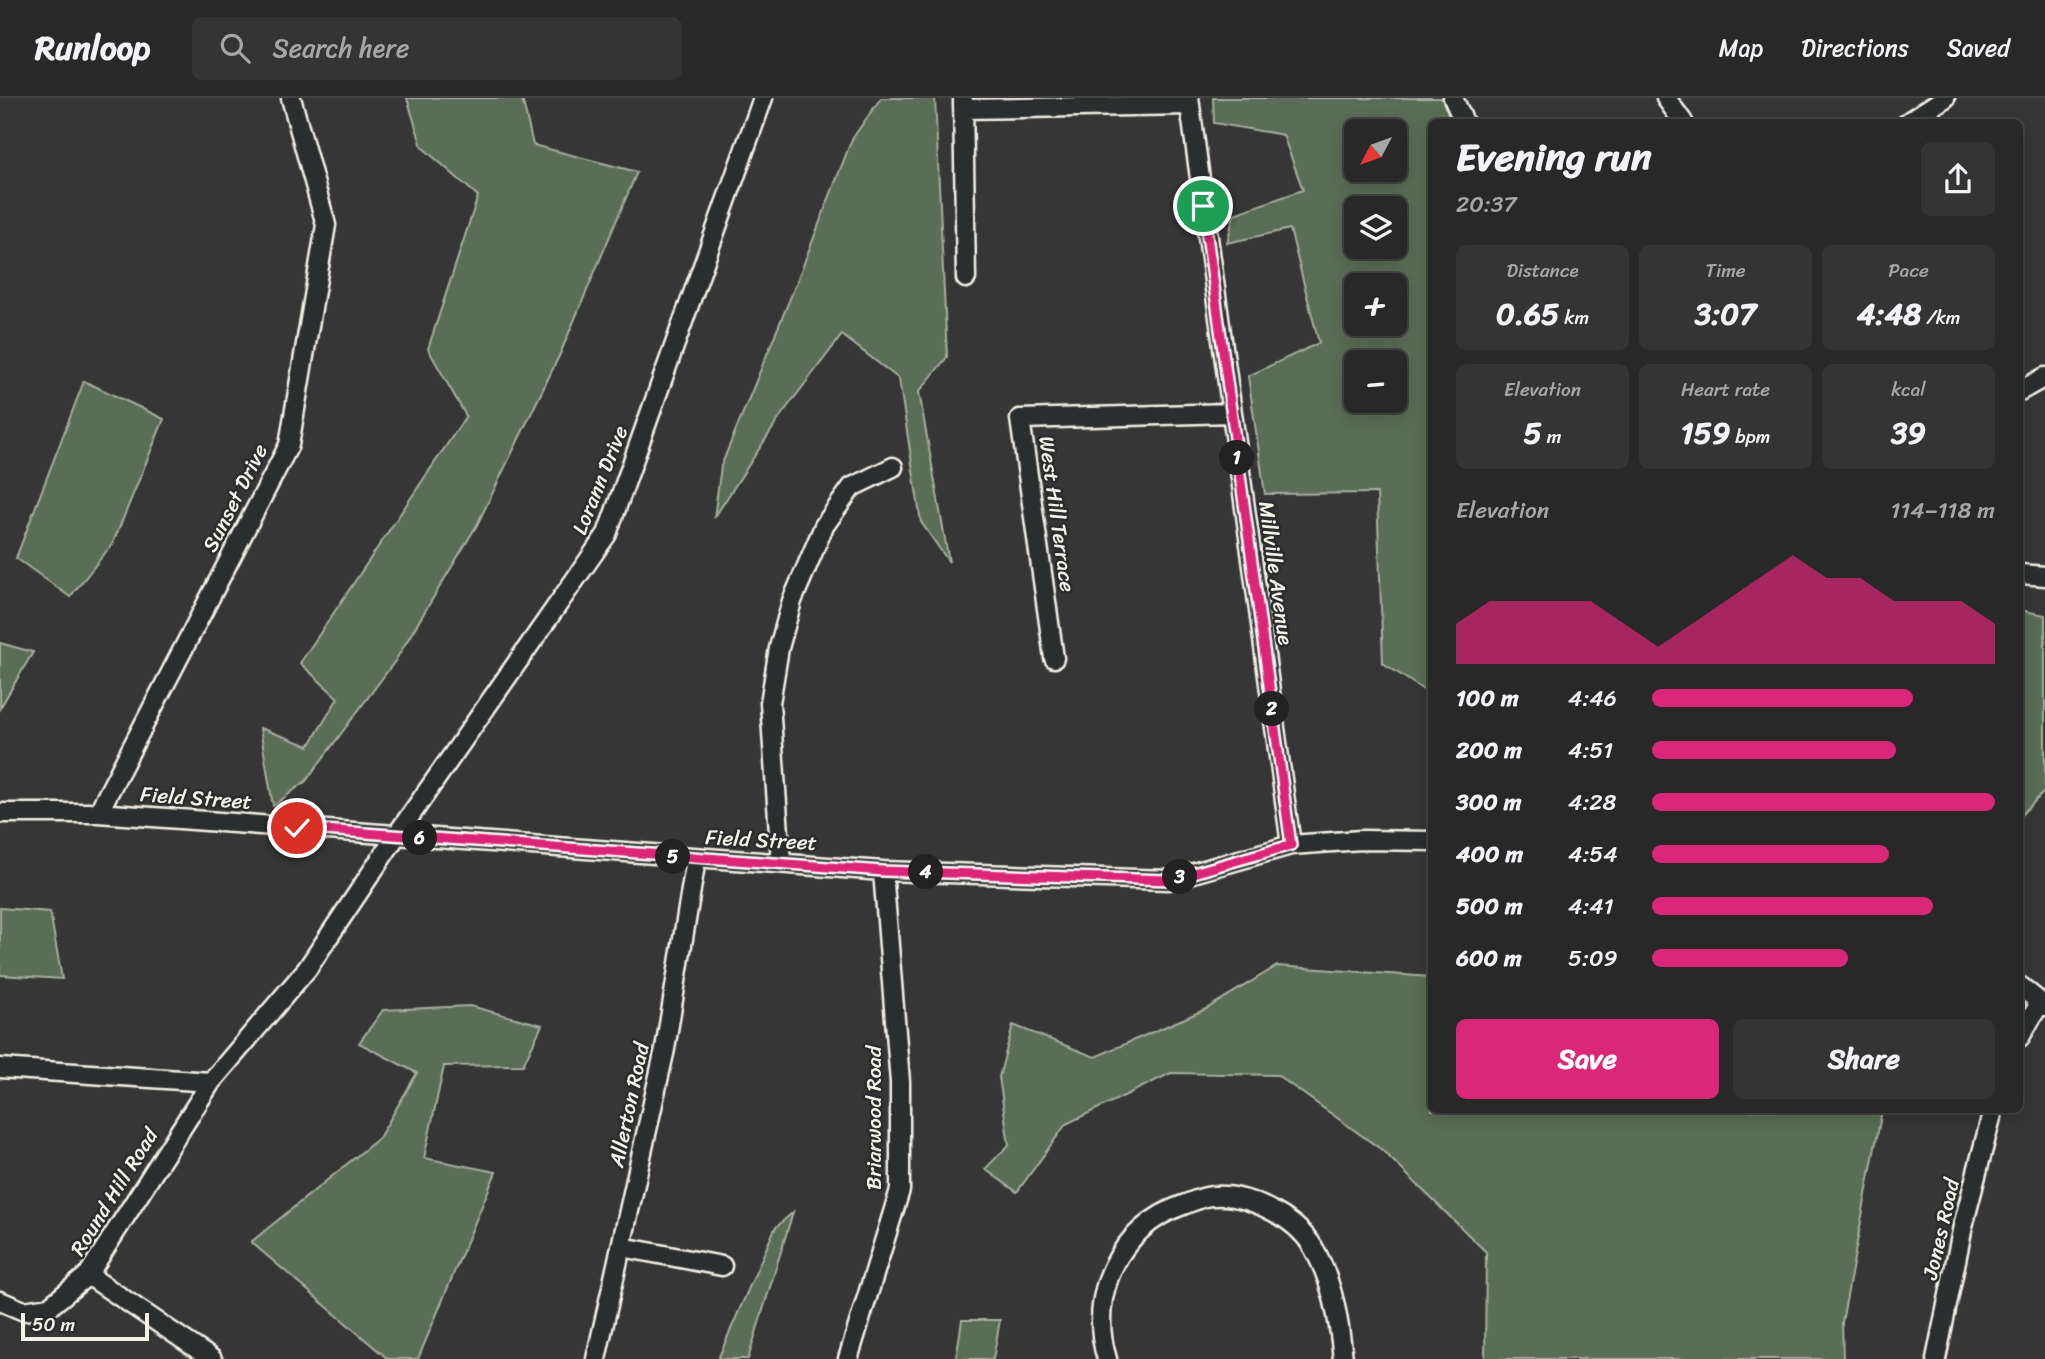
<!DOCTYPE html>
<html lang="en">
<head>
<meta charset="utf-8">
<style>
  :root { --surface:#292828; --page:#353434; --text:#f1f3f6; --muted:#a5a6a8; --line:#454445; --accent:#db2777 }
  body { margin:0; font-family:Sriracha,sans-serif; background:var(--page); color:var(--text); height:100vh; display:flex; flex-direction:column; font-size:26px; white-space:nowrap }
  * { box-sizing:border-box; margin:0 }
  p { font-size:23px; color:var(--muted) }
  .icon { flex:none; width:38px; height:38px; fill:none; stroke:currentColor; stroke-width:2; stroke-linecap:round; stroke-linejoin:round }
  .map { position:relative; flex:1; overflow:hidden }
  .side { position:absolute; left:1428px; top:21px; width:595px; height:994px; display:flex; flex-direction:column; background:var(--surface); border-radius:10px; box-shadow:0 4px 18px #0003,0 0 0 2px var(--line) }
  .side>* { flex:none }
  .needle { width:46px; rotate:229deg }
  .buttons { position:absolute; left:1344px; top:21px; display:grid; gap:14px }
  .buttons a { display:grid; place-items:center; width:63px; height:63px; border-radius:10px; background:var(--surface); box-shadow:0 4px 18px #0003,0 0 0 2px var(--line); font-size:35px }
  .scale { position:absolute; left:21px; bottom:18px; width:128px; box-sizing:border-box; padding-left:7px; border:4px solid #f4f1e8; border-top:0; font-size:19px; line-height:24px; white-space:nowrap; color:#f4f1e8; -webkit-text-stroke:5px #2a2d2e; paint-order:stroke }
  .pin { position:absolute; display:grid; place-items:center; width:60px; height:60px; color:#fff; margin:-30px; border:4px solid #fff; border-radius:50%; box-shadow:0 2px 7px #0007 }
  .km { position:absolute; width:35px; height:35px; margin:-18px; border-radius:50%; background:#222; color:#fff; font-size:19px; line-height:35px; text-align:center }
  .round { display:grid; place-items:center; flex:none; width:74px; height:74px; border-radius:10px; background:var(--page) }
  .overview { display:flex; align-items:center; justify-content:space-between; height:119px; padding:0 28px }
  h1 { font-size:38px; font-weight:700; line-height:52px }
  .metrics { display:grid; grid-template-columns:repeat(3,1fr); gap:10px; height:119px; padding:7px 28px }
  .metrics div { display:grid; align-content:center; border-radius:10px; background:var(--page); text-align:center }
  .metrics b { font-size:30px; font-weight:700 }
  .metrics small { font-size:19px; font-weight:400 }
  .metrics p { font-size:19px }
  .chart { height:196px; padding:14px 28px }
  .chart p { display:flex; justify-content:space-between }
  .chart svg { width:100%; height:126px; margin-top:7px; fill:var(--accent); opacity:.7 }
  .action { display:flex; gap:14px; margin-top:auto; padding:14px 28px }
  .action a { flex:1; height:80px; border-radius:10px; background:var(--accent); color:#fff; font-size:28px; font-weight:700; line-height:80px; text-align:center }
  .action a+a { background:var(--page); color:var(--text) }
  ul { padding:0 28px; list-style:none; font-size:23px }
  li { display:grid; grid-template-columns:112px 84px 1fr; align-items:center; height:52px }
  li i { height:18px; border-radius:9px; background:var(--accent) }
  header { display:flex; align-items:center; gap:42px; box-sizing:border-box; height:98px; padding:0 35px; background:var(--surface); border-bottom:2px solid var(--line) }
  header strong { font-size:33px }
  nav { display:flex; gap:38px; margin-inline-start:auto; font-size:24px }
  .search { width:490px; height:63px; background:var(--page); display:flex; align-items:center; gap:18px; box-sizing:border-box; padding:0 24px; border-radius:10px; color:var(--muted); font-size:26px }
  .map>svg:first-child { display:block }
  .green { fill:#5a6d57; stroke:#a7afa0; stroke-width:2; fill-rule:evenodd }
  .lines { fill:none; stroke-linecap:round; stroke-linejoin:round }
  .minor-casing { stroke:#f4f1e8; stroke-width:23 }
  .minor { stroke:#2a2d2e; stroke-width:18 }
  .route-casing { stroke:#fff; stroke-width:14 }
  .route { stroke:#db2777; stroke-width:9 }
  .labels { text-anchor:middle; stroke-width:5; stroke-linejoin:round; paint-order:stroke }
  .street-label { font-size:21px; fill:#f4f1e8; stroke:#2a2d2e }
</style>
</head>
<body>
<header>
<strong>Runloop</strong>
<div class="search"><svg class="icon" aria-label="search" viewBox="0 0 24 24"><circle cx="10" cy="10" r="6"/><path d="M15 15l6 6"/></svg>Search here</div>
<nav><a>Map</a><a>Directions</a><a>Saved</a></nav>
</header>
<div class="map">
<svg width="2045" height="1261" viewBox="0 0 2045 1261">
  <rect width="100%" height="100%" fill="#373636"/>
  <filter id="ink" filterUnits="userSpaceOnUse"><feTurbulence type="fractalNoise" baseFrequency=".0143" numOctaves="2"/><feDisplacementMap in="SourceGraphic" scale="14" xChannelSelector="R" yChannelSelector="G"/><feConvolveMatrix kernelMatrix="1 2 1 2 8 2 1 2 1" color-interpolation-filters="sRGB"/></filter>
  <g filter="url(#ink)">
    <!-- green -->
    <path class="green" d="M407 0H522L533 47 637 74 560 256 477 427 395 563 306 683 273 708 260 630 309 648 338 600 300 565 466 318 428 251 478 98 422 49Z
      M881 0H935L947 259 919 294 949 464 921 424 899 281 842 237 782 316 714 420 721 368 794 191 852 41Z
      M1213 0H1444L1450 24H1432L1431 597 1383 565 1377 395 1265 396 1248 278 1319 245 1290 131 1227 145 1234 116 1303 92 1283 37 1214 25ZM1356 33H1395V72H1356ZM1356 110H1395V149H1356ZM1356 187H1395V226H1356ZM1356 264H1395V303H1356Z
      M84 283 164 321 113 445 70 499 16 460Z
      M2020 512 2045 517V693L2020 718Z
      M0 545 33 554 0 610Z
      M0 810 50 814 62 881 0 877Z
      M1277 868 1431 879 1432 1012H1882L1842 1224 1843 1261H1485L1486 1154 1382 1052 1277 977 1171 975 1066 1026 1017 1094 985 1071 1009 1047 999 979 1013 927 1095 959 1206 911Z
      M470 908 542 927 523 967 444 968 424 1060 496 1074 418 1261H388L251 1144 379 1040 417 975 359 945 383 912Z
      M793 1114 748 1261H718L775 1130Z
      M962 1222H1000L993 1261H956Z"/>
    <g class="lines">
      <!-- minor casing -->
      <g class="minor-casing">
        <path id="minor" d="M1189 0 1291 747
          M1453 0 1464 24
          M1666 0 1683 24
          M963 2 966 180
          M964 11 1190 7
          M1908 24 1945 0
          M2020 293 2045 279
          M2020 476 2045 478
          M1054 560 1020 321 1231 315
          M0 715H98L883 773 1169 782 1291 747 1361 742 1432 743
          M98 715 289 347 326 127 291 0
          M781 764 770 605 779 550 792 503 824 428 852 389 893 369
          M2020 888 2045 908
          M2020 939 2040 905
          M0 970 211 984
          M622 1149 722 1168
          M88 1177 212 1261
          M0 1203 24 1213 49 1209 88 1177 211 984 307 871 396 738 607 436 763 0
          M596 1261 665 951 696 761
          M848 1261 900 1092V984L883 773
          M1107 1261C1087 1197 1119 1129 1183 1107 1192 1104 1203 1098 1213 1098 1234 1096 1256 1104 1274 1114 1289 1122 1304 1134 1313 1149 1333 1184 1339 1222 1343 1261
          M1936 1261 1963 1128 1993 1012"/>
      </g>
      <!-- minor -->
      <use href="#minor" class="minor"/>
    </g>
  </g>
  <g class="lines" filter="url(#ink)">
    <!-- route casing -->
    <g class="route-casing">
      <path id="route" d="M297 730 883 773 1169 782 1291 747 1203 108"/>
    </g>
    <!-- route -->
    <use href="#route" class="route"/>
  </g>
  <g class="labels">
    <!-- street labels -->
    <g class="street-label">
      <text transform="translate(600 382) rotate(-68)" y="7">Lorann Drive</text>
      <text transform="translate(235 400) rotate(-63)" y="7">Sunset Drive</text>
      <text transform="translate(1057 416) rotate(82)" y="7">West Hill Terrace</text>
      <text transform="translate(1276 475) rotate(82)" y="7">Millville Avenue</text>
      <text transform="translate(196 700) rotate(4)" y="7">Field Street</text>
      <text transform="translate(761 742) rotate(3)" y="7">Field Street</text>
      <text transform="translate(629 1007) rotate(-78)" y="7">Allerton Road</text>
      <text transform="translate(874 1020) rotate(-90)" y="7">Briarwood Road</text>
      <text transform="translate(114 1094) rotate(-58)" y="7">Round Hill Road</text>
      <text transform="translate(1941 1131) rotate(-77)" y="7">Jones Road</text>
    </g>
  </g>
</svg>
<div class="buttons">
<a><svg class="needle" viewBox="-14 -14 28 28"><path d="M0-13l5 13h-10z" fill="#e53935"/><path d="M0 13l5-13h-10z" fill="#a5a6a8"/></svg></a>
<a><svg class="icon" aria-label="layers" viewBox="0 0 24 24"><path d="M12 4l9 5-9 5-9-5zM3 14l9 5 9-5"/></svg></a>
<a>+</a>
<a>−</a>
</div>
<div class="scale">50 m</div>
<div class="pin" style="left:1203px;top:108px;background:#1e9e55"><svg class="icon" aria-label="arrive" viewBox="0 0 24 24"><path d="M6 21V4h12l-3 4 3 4H6"/></svg></div>
<div class="pin" style="left:297px;top:730px;background:#d93025"><svg class="icon" aria-label="check" viewBox="0 0 24 24"><path d="M5 12l5 5 9-10"/></svg></div>
<b class="km" style="left:1237px;top:360px">1</b>
<b class="km" style="left:1272px;top:611px">2</b>
<b class="km" style="left:1180px;top:779px">3</b>
<b class="km" style="left:926px;top:774px">4</b>
<b class="km" style="left:673px;top:759px">5</b>
<b class="km" style="left:420px;top:740px">6</b>
<section class="side">
<div class="overview"><div><h1>Evening run</h1><p>20:37</p></div><a class="round"><svg class="icon" aria-label="share" viewBox="0 0 24 24"><path d="M12 15V3M7 8l5-5 5 5M5 13v7h14v-7"/></svg></a></div>
<div class="metrics">
<div><p>Distance</p><b>0.65<small> km</small></b></div>
<div><p>Time</p><b>3:07</b></div>
<div><p>Pace</p><b>4:48<small> /km</small></b></div>
</div>
<div class="metrics">
<div><p>Elevation</p><b>5<small> m</small></b></div>
<div><p>Heart rate</p><b>159<small> bpm</small></b></div>
<div><p>kcal</p><b>39</b></div>
</div>
<div class="chart"><p><span>Elevation</span>114–118 m</p>
<svg viewBox="0 0 160 44" preserveAspectRatio="none"><path d="M0 44V30L10 22L20 22L30 22L40 22L50 30L60 38L70 30L80 22L90 14L100 6L110 14L120 14L130 22L140 22L150 22L160 30V44z"/></svg>
</div>
<ul>
<li><b>100 m</b>4:46<i style="width:76%"></i></li>
<li><b>200 m</b>4:51<i style="width:71%"></i></li>
<li><b>300 m</b>4:28<i style="width:100%"></i></li>
<li><b>400 m</b>4:54<i style="width:69%"></i></li>
<li><b>500 m</b>4:41<i style="width:82%"></i></li>
<li><b>600 m</b>5:09<i style="width:57%"></i></li>
</ul>
<div class="action"><a>Save</a><a>Share</a></div>
</section>
</div>
</body>
</html>
